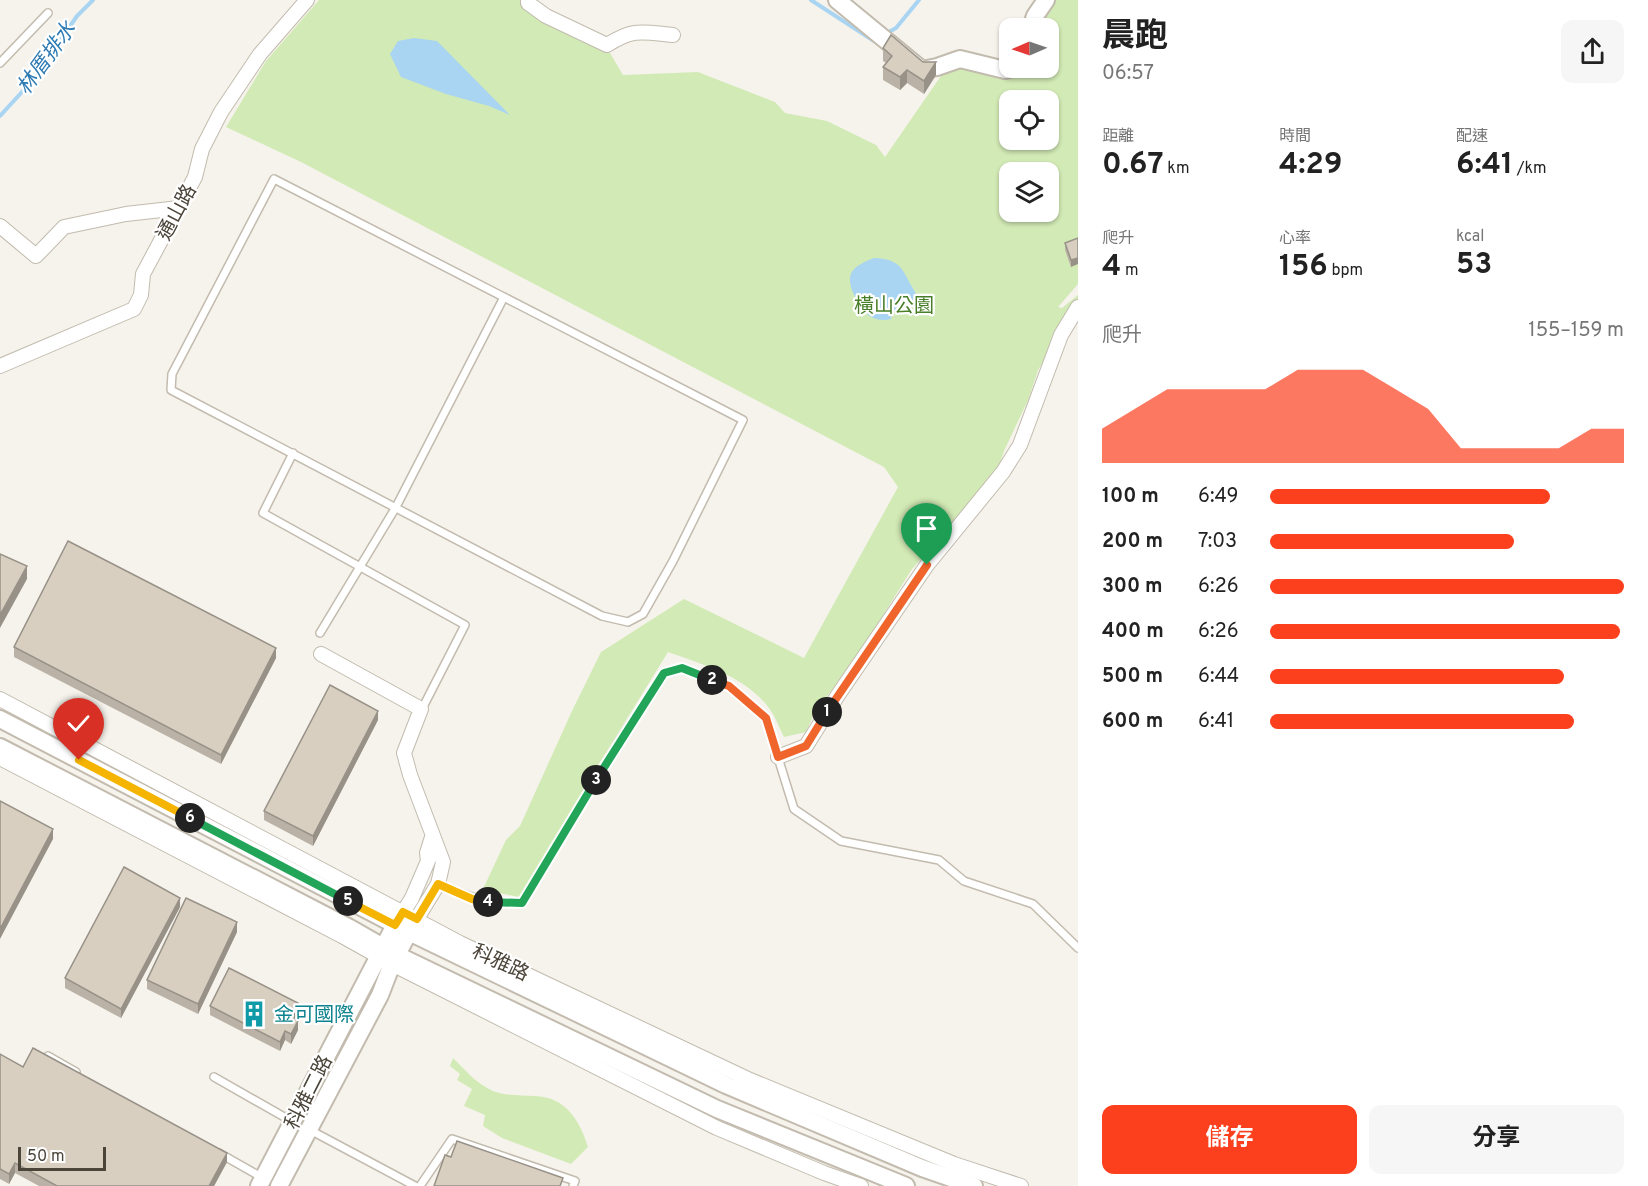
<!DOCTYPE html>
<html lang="zh-TW">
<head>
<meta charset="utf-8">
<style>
  :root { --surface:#fff; --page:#f6f6f6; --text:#222; --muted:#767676; --accent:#fc3f1d }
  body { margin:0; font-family:Overpass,"Noto Sans TC",sans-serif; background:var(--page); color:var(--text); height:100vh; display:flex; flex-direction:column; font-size:22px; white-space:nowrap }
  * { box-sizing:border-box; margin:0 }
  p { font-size:20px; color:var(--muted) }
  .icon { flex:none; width:33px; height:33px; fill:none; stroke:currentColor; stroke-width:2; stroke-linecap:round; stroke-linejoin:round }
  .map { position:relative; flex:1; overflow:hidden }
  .drawer { display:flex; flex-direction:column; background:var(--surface); width:570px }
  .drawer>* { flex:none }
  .needle { width:39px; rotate:268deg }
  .tools { position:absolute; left:999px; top:18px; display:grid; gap:12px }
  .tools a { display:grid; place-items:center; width:60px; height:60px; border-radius:12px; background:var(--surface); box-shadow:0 2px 4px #0004; font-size:30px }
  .scale { position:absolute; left:18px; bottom:15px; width:88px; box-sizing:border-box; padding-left:6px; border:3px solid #4b4439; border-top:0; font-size:16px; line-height:21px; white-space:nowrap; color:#4b4439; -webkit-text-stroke:4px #fff; paint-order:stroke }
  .pin { position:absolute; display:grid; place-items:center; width:51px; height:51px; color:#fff; margin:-62px -26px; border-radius:50% 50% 50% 0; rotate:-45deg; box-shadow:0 0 6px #0007 }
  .pin .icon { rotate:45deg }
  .km { position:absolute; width:30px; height:30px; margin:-15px; border-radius:50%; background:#222; color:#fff; font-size:16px; line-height:30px; text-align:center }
  .round { display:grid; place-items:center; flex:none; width:63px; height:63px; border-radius:12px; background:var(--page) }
  .summary { display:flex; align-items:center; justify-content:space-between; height:102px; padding:0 24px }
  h1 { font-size:33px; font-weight:700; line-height:45px }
  .metrics { display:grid; grid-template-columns:repeat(3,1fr); gap:9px; height:102px; padding:6px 24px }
  .metrics div { display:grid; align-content:center }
  .metrics b { font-size:30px; font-weight:700 }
  .metrics small { font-size:16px; font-weight:400 }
  .metrics p { font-size:16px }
  .chart { height:168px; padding:12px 24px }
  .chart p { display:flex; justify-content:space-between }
  .chart svg { width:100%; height:108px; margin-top:6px; fill:var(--accent); opacity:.7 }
  .button { display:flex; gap:12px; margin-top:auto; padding:12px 24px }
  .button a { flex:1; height:69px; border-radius:12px; background:var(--accent); color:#fff; font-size:24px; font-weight:700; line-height:69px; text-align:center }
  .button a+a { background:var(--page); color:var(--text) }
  ul { padding:0 24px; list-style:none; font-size:20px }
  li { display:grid; grid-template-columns:96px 72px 1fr; align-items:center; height:45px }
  li i { height:15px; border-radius:8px; background:var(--accent) }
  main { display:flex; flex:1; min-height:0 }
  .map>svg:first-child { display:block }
  .green { fill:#d2eab5; fill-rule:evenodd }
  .water { fill:#a9d4f2 }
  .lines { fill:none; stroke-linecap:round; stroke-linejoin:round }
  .stream { stroke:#a9d4f2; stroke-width:4 }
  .service-casing { stroke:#c2bbae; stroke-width:10 }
  .minor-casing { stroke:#c2bbae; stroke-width:16 }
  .tertiary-casing { stroke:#c2bbae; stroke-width:20 }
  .service { stroke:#fff; stroke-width:7 }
  .minor { stroke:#fff; stroke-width:14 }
  .tertiary { stroke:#fff; stroke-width:16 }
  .wall { fill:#bab2a6 }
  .shaded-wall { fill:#979187 }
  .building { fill:#d8cfc1; stroke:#979187; stroke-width:1.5 }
  .split-1-casing { stroke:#fff; stroke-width:12 }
  .split-2-casing { stroke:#fff; stroke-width:12 }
  .split-3-casing { stroke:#fff; stroke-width:12 }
  .split-4-casing { stroke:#fff; stroke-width:12 }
  .split-5-casing { stroke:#fff; stroke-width:12 }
  .split-6-casing { stroke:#fff; stroke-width:12 }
  .split-7-casing { stroke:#fff; stroke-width:12 }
  .split-1 { stroke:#f0652b; stroke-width:8 }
  .split-2 { stroke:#f0652b; stroke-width:8 }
  .split-3 { stroke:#22a559; stroke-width:8 }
  .split-4 { stroke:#22a559; stroke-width:8 }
  .split-5 { stroke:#f5b400; stroke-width:8 }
  .split-6 { stroke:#22a559; stroke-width:8 }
  .split-7 { stroke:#f5b400; stroke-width:8 }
  .labels { text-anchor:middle; stroke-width:4.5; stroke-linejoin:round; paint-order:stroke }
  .street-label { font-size:20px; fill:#4b4439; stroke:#fff }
  .park-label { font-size:20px; fill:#4a7f2a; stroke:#fff }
  .culture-label { font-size:20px; fill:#0d838f; stroke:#fff; text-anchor:start }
  .water-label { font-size:21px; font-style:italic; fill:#2e7ab2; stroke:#fff }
</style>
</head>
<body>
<main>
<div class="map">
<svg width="1078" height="1186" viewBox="0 0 1078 1186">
  <rect width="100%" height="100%" fill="#f6f3ec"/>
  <!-- green -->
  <path class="green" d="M319 0H524L546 16 610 53 623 75 698 72 775 102 785 113 827 121 876 145 885 157 943 73 959 66 1015 75 1022 68H1048V28H1038L1053 0H1078V284L1058 307 1062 308 1078 295V307L1038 370 1029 398 1004 451 996 475 912 569 861 650 814 714 806 732 784 737C779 727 775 716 769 708 745 676 704 665 668 652L591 777 529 891 518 897 483 889 506 840 520 826 572 711 601 652 684 599 804 658 898 487 884 467 301 162 226 127 266 61ZM1010 100H1048V140H1010ZM1010 172H1048V212H1010Z
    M453 1058C465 1070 477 1084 493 1091 506 1096 521 1095 535 1096 566 1097 580 1121 588 1147L571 1164 502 1138 483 1126 485 1115 464 1106 472 1089 457 1080 460 1074 450 1066Z"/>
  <!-- water -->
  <path class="water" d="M414 38 437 41 510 115 489 106 446 94 401 77 390 54 398 41Z
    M874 258C904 259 902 272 917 295V300L911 306 905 305 892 314 891 319C873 323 862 313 855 297 844 274 851 267 874 258Z"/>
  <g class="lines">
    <!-- stream -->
    <path class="stream" d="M811 0 874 41 876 39
      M885 34 896 28 919 0
      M0 116 33 80 77 16 93 0"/>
    <!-- service casing -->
    <g class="service-casing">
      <path id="service" d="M0 63 48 13
        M274 179 743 420 673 561 643 614 628 622 602 616 171 390 172 374Z
        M293 453 263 513 465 625 422 709
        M320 633 396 507 504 297
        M438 884C472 899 485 902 522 903L620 740 664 673 682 668 729 686 766 719 794 809 841 841 939 860 964 881 1033 904 1078 948
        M48 1056 76 1072
        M214 1077 293 1122
        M310 1130 415 1186
        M219 1153 263 1178
        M420 1186 452 1139 575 1181 573 1186"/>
    </g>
    <!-- minor casing -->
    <g class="minor-casing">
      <path id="minor" d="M528 0V3L546 16 607 45C634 28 642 32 673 35
        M0 226 36 256 64 227 126 214 179 208
        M0 366 134 309 141 295 143 274 195 177 202 149 221 112 260 54 307 0
        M321 654 421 709 404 753 410 775 443 862 438 884 413 925
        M0 699 460 943 750 1080 954 1164 1021 1186
        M778 757 806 746 838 695 927 565 1003 472 1020 445 1061 335 1078 307
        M0 758 342 936 392 964 717 1128 824 1173 861 1186
        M399 919 412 898 428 861 427 853 432 837"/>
    </g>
    <!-- tertiary casing -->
    <g class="tertiary-casing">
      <path id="tertiary" d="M837 0 922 70 937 67 960 59 1005 70 1013 68
        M1031 28 1035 16 1046 0
        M0 719 409 932 726 1085 922 1168 974 1186
        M0 747 348 927 397 955 717 1109 906 1186
        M259 1186 395 925
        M279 1186 380 995 392 964 409 932"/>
    </g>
    <!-- service -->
    <use href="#service" class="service"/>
    <!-- minor -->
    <use href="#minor" class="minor"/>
    <!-- tertiary -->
    <use href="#tertiary" class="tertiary"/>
  </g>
  <!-- wall -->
  <path class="wall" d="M883 48 936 75 924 94 907 83 900 90 883 80V67L886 63 883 61Z
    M1078 238 1071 267 1065 250V243Z
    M14 647 276 658 221 764 14 657Z
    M378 720 313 846 264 820V811Z
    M180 907 121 1018 65 988V978Z
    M237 932 198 1014 147 989V980Z
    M210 1006 298 1013 295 1019 298 1030 291 1044 285 1040 280 1051 210 1015Z
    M0 1054 23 1067 227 1162 214 1186H39L15 1173 9 1184 0 1179Z"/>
  <!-- shaded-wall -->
  <path class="shaded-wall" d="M936 62V75L924 94V81Z
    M907 70V83L900 90V77Z
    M1078 258V264L1071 267V260Z
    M27 566V579L0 628V615Z
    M276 648V658L221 764V755Z
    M378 711V720L313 846V836Z
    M53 829V839L0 939V929Z
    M180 898V907L121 1018V1009Z
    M237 922V932L198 1014V1004Z
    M298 1003V1013L291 1027V1017Z
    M298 1021V1030L291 1044V1034Z
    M285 1031V1040L280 1051V1042Z
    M227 1153V1162L214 1186H209Z
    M15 1163V1173L9 1184V1174Z"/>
  <!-- building -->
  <path class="building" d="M891 35 923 62H936L924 81 907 70 900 77 883 67 892 56 883 48Z
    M1078 238V258L1071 260 1065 243Z
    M68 541 276 648 221 755 14 647Z
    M0 554 27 566 0 615Z
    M330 685 378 711 313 836 264 811Z
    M0 801 53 829 0 929Z
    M124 867 180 898 121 1009 65 978Z
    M186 898 237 922 198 1004 147 980Z
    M229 968 298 1003 291 1017 298 1021 291 1034 285 1031 280 1042 210 1006Z
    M33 1048 227 1153 209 1186H57L15 1163 9 1174 0 1169V1054L23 1067Z
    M457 1141 563 1178 560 1186H434L445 1155 451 1157Z"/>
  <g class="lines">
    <!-- split-1 casing -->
    <g class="split-1-casing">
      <path id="split-1" d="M827 712 927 565"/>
    </g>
    <!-- split-2 casing -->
    <g class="split-2-casing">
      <path id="split-2" d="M712 680 729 686 766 718 778 757 806 746 827 712"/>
    </g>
    <!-- split-3 casing -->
    <g class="split-3-casing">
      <path id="split-3" d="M596 780 664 673 682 668 712 680"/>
    </g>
    <!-- split-4 casing -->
    <g class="split-4-casing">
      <path id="split-4" d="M488 902 522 903 596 780"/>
    </g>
    <!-- split-5 casing -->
    <g class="split-5-casing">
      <path id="split-5" d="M348 901 395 925 403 912 417 919 438 884 472 899 488 902"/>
    </g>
    <!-- split-6 casing -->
    <g class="split-6-casing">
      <path id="split-6" d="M190 818 348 901"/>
    </g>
    <!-- split-7 casing -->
    <g class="split-7-casing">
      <path id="split-7" d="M79 760 190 818"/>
    </g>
    <!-- split-1 -->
    <use href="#split-1" class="split-1"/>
    <!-- split-2 -->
    <use href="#split-2" class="split-2"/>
    <!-- split-3 -->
    <use href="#split-3" class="split-3"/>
    <!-- split-4 -->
    <use href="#split-4" class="split-4"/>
    <!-- split-5 -->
    <use href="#split-5" class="split-5"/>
    <!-- split-6 -->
    <use href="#split-6" class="split-6"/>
    <!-- split-7 -->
    <use href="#split-7" class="split-7"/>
  </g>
  <!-- icons -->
  <defs>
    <g id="building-bare" transform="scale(2.07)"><path d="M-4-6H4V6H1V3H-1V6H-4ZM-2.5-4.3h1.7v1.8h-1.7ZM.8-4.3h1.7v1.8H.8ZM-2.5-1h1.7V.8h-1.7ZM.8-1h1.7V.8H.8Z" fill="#0f9aa8" stroke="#fff" stroke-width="2.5" paint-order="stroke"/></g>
  </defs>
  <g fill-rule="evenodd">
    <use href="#building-bare" x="254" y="1014"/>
  </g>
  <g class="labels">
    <!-- street labels -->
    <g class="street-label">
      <text transform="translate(176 212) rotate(-62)" y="7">通山路</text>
      <text transform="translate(501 962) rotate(25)" y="7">科雅路</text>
      <text transform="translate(308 1092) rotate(-63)" y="7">科雅二路</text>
    </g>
    <!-- park labels -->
    <g class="park-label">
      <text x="894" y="312">橫山公園</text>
    </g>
    <!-- culture labels -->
    <g class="culture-label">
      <text x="274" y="1021">金可國際</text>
    </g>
    <!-- water labels -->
    <g class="water-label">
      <text transform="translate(46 58) rotate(-54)" y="7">林厝排水</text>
    </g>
  </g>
</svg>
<div class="tools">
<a><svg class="needle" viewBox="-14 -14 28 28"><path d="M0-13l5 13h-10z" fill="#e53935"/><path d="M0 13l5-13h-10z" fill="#767676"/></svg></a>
<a><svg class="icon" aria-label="locate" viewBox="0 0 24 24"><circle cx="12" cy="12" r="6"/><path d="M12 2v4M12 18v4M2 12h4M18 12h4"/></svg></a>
<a><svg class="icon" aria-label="layers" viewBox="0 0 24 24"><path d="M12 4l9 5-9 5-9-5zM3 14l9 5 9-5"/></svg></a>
</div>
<div class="scale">50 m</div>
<div class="pin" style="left:927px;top:565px;background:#1e9e55"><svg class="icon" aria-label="arrive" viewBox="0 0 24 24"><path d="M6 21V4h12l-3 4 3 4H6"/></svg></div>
<div class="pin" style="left:79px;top:760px;background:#d93025"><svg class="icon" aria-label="check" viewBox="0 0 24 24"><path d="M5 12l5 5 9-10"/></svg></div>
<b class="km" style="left:827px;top:712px">1</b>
<b class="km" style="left:712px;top:680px">2</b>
<b class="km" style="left:596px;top:780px">3</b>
<b class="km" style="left:488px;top:902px">4</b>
<b class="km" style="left:348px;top:901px">5</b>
<b class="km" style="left:190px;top:818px">6</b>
</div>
<section class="drawer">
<div class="summary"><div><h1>晨跑</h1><p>06:57</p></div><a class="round"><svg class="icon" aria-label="share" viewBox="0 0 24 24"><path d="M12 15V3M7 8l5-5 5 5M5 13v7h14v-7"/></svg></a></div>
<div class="metrics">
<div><p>距離</p><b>0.67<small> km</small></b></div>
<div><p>時間</p><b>4:29</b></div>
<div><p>配速</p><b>6:41<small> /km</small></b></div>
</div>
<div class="metrics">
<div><p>爬升</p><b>4<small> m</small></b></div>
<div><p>心率</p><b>156<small> bpm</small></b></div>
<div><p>kcal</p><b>53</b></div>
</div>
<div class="chart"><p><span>爬升</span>155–159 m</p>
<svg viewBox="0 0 160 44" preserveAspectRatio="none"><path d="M0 44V30L10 22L20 14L30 14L40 14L50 14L60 6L70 6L80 6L90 14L100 22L110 38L120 38L130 38L140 38L150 30L160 30V44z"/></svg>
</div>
<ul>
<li><b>100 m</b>6:49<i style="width:79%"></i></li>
<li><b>200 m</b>7:03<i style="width:69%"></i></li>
<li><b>300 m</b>6:26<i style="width:100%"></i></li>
<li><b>400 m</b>6:26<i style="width:99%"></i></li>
<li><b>500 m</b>6:44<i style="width:83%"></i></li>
<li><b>600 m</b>6:41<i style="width:86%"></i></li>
</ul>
<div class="button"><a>儲存</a><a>分享</a></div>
</section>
</main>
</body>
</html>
